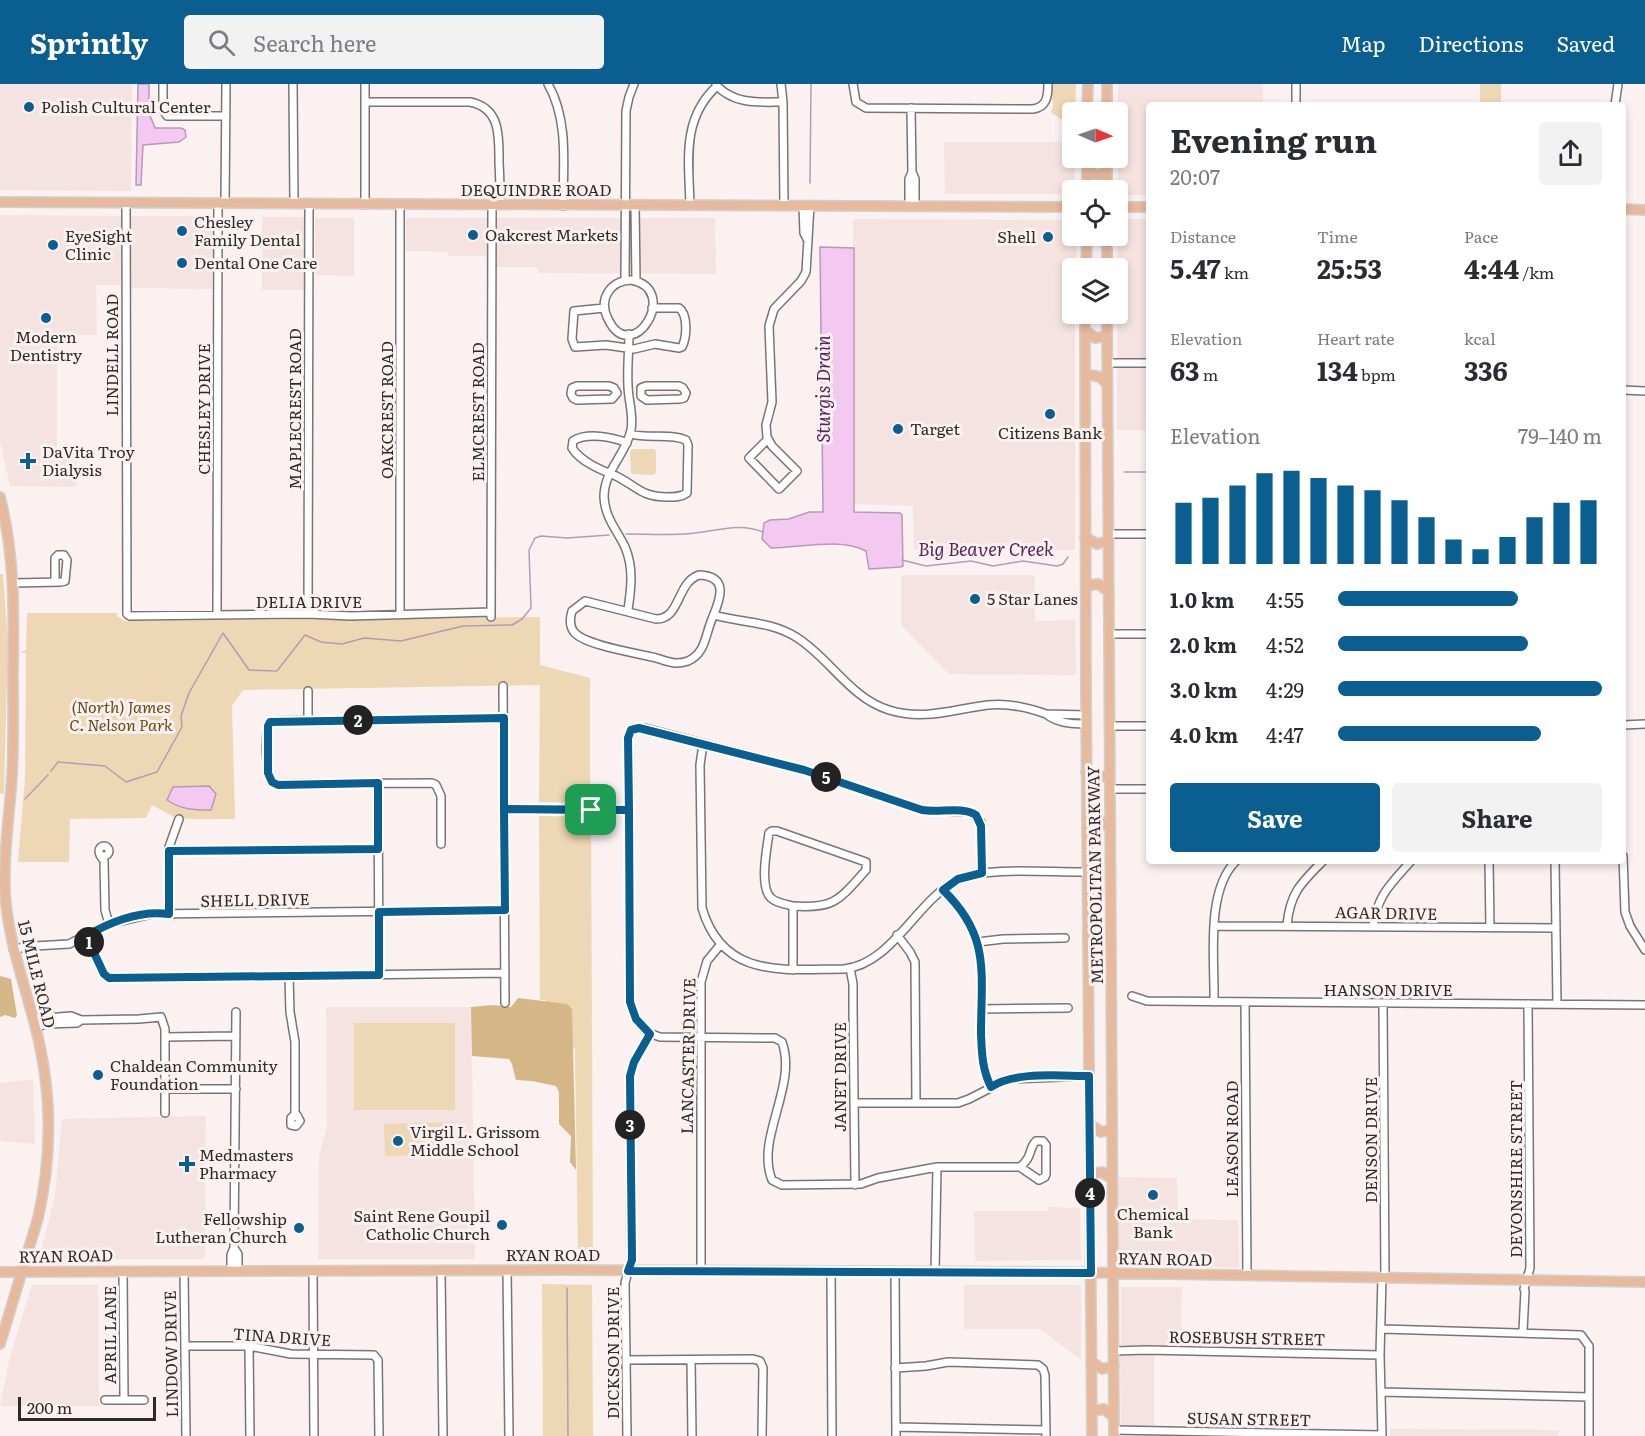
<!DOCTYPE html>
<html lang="en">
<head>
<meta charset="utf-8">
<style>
  :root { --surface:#fff; --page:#f2f2f3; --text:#2b2b33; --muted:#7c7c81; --accent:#0a5e90 }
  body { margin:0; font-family:Literata,serif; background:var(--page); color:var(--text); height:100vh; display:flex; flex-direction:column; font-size:22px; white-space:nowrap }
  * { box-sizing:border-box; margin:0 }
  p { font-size:20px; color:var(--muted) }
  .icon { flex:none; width:33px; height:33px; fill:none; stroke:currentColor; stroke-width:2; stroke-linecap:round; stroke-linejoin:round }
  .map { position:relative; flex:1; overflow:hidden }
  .sheet { position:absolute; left:1146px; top:18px; width:480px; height:762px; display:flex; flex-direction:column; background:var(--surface); border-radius:6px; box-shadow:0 3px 9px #0003 }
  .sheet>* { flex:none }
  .needle { width:39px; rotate:92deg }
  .buttons { position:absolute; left:1062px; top:18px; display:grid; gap:12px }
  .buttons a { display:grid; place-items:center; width:66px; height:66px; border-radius:6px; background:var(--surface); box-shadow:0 3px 9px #0003; font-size:30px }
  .scale { position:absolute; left:18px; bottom:15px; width:138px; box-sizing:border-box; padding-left:6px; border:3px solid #2e2a2a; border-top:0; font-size:16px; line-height:21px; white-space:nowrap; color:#2e2a2a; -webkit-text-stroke:4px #faf1f0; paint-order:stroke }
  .pin { position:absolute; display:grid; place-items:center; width:51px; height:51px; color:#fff; margin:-26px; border-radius:12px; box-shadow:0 3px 9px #0006 }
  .km { position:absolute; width:30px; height:30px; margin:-15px; border-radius:50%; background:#222; color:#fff; font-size:16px; line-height:30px; text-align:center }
  .round { display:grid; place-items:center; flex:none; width:63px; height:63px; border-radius:6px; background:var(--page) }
  .head { display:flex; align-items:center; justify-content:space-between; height:102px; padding:0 24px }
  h1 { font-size:33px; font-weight:700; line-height:45px }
  .figures { display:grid; grid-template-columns:repeat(3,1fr); gap:9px; height:102px; padding:6px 24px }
  .figures div { display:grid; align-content:center }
  .figures b { font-size:26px; font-weight:700 }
  .figures small { font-size:16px; font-weight:400 }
  .figures p { font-size:16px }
  .chart { height:168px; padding:12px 24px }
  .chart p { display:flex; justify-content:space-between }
  .chart svg { width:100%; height:108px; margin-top:6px; stroke:var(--accent); stroke-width:6 }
  .button { display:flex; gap:12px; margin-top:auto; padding:12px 24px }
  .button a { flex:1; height:69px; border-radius:6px; background:var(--accent); color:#fff; font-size:24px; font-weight:700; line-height:69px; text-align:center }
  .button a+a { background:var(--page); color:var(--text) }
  ul { padding:0 24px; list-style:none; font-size:20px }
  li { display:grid; grid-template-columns:96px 72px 1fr; align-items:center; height:45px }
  li i { height:15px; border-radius:8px; background:var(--accent) }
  header { display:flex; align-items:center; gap:36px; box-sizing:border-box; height:84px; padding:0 30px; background:var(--accent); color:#fff }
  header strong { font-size:28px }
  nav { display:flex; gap:33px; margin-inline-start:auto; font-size:21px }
  .search { width:420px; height:54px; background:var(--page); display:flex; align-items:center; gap:15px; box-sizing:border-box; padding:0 21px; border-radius:6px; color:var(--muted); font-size:22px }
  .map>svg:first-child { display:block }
  .built { fill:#f5e3e1 }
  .green { fill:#eed7b4 }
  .forest { fill:#d4b687 }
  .water { fill:#f3c9f2; stroke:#b899b6; stroke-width:1.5 }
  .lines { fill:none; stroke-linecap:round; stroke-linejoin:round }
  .stream { stroke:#b899b6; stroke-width:1.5 }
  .minor-casing { stroke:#7c7474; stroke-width:10 }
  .major-casing { stroke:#d1d0d0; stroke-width:12 }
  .minor { stroke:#fff; stroke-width:7 }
  .major { stroke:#e7b99d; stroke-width:9 }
  .route-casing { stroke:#fff; stroke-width:12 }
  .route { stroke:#0a5e90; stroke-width:8 }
  .poi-dot { fill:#0a5e90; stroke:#faf1f0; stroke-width:2 }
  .labels { text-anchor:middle; stroke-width:6; stroke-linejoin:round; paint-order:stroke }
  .poi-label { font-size:16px; fill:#2e2a2a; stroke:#faf1f0; text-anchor:start }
  .street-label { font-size:16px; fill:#2e2a2a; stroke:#faf1f0 }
  .park-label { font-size:16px; font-style:italic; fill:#694b12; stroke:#faf1f0 }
  .water-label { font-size:18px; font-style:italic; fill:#572658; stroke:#faf1f0 }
</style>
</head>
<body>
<header>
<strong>Sprintly</strong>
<div class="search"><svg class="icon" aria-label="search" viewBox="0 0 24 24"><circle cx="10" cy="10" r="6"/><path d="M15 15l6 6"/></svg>Search here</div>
<nav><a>Map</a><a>Directions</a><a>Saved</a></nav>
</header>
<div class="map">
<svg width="1645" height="1352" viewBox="0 0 1645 1352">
  <rect width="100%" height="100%" fill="#faf1f0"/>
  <!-- built -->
  <path class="built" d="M0 0H132L131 107 0 106Z
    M1118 0H1263V21H1149V111H1118Z
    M944 58H1072V74H1075L1074 106H1072V110H945Z
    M0 131 121 132V201H96L97 251H57V366L76 367V403L10 402 0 357Z
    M131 132H213L212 205 131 204Z
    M262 133H304V206H262Z
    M315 134H354V192L315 191Z
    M406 134H715L716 190 539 189 537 183H487L486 172H449L448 168 406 167Z
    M853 135 1072 136V152H1078L1075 184H1072V230H1075V466L914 465 913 422 854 420Z
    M1118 135H1149V346H1117Z
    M901 491H1035V537L1075 536 1076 591 949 590 901 541Z
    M326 923H471L475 1175H318L319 1072 327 1042Z
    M33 995 35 1060 0 1057V999Z
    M206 1032 205 1175H39L55 1112 62 1035Z
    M1117 1093 1177 1094 1178 1135 1238 1136 1239 1184 1119 1180Z
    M1048 1123 1080 1124 1081 1176 975 1177 974 1127H1048Z
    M32 1201H98L99 1322H0L10 1273Z
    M964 1201H1081V1276L1040 1245H964Z
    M1121 1203H1182L1181 1262 1121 1261Z
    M1154 1271V1352H1121L1120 1272Z
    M1390 1345 1559 1346 1558 1352H1390Z"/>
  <!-- green -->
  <path class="green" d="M1051 0H1076L1075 28H1072V43L1051 28 1053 23Z
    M1480 0H1501V19H1480Z
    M633 365H654L656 367V389L653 391 632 390 631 388 630 367Z
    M0 490H3L8 558 4 709 0 710Z
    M27 529H117V532L124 537 540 533V581L590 594V719L539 718 540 601 243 606 232 622 235 735H189L174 733 152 721 146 734 70 735 69 778H18L25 694 26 569 20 568 26 566Z
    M539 732 591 733 593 1175H578L575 966 545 916H540Z
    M354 939H455V1026H354Z
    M454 1038V1070L385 1072 384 1040Z
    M542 1200 592 1201 593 1352H543Z"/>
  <!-- forest -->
  <path class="forest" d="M0 892 11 895 17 932 15 934 5 931 0 933Z
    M518 914 567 920 572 925 576 1086 570 1078 571 1052 559 1040V1008L556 1002 532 997 516 996 512 980 509 975 472 972 471 923 493 921 511 923Z"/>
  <!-- water -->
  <path class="water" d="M138 0H149V29L155 44H181L185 46 186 53 179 58 143 61 141 101H136Z
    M820 163 854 164V428L900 429 902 431 903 482 900 483 869 485 866 467C840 453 800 464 771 464L762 455 764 439 770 436 789 435 809 428H823Z
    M209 702 216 710 211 726C194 726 182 726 167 716L173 703Z"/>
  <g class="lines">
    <!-- stream -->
    <path class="stream" d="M810 99 811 0
      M1124 388H1149
      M626 450C645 450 664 451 684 450 711 449 738 437 763 448
      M902 476 926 482 971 477 993 482 1023 477 1057 482 1063 480 1068 473
      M51 687 58 678 105 682 126 698 157 688 182 643 181 632 189 609 223 549 249 586 277 587 305 551 321 558 342 560 364 554 401 557 463 542 512 541 522 535 531 524 529 466 535 454 541 452 567 454 609 451
      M25 715 48 691
      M567 1204 568 1352"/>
    <!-- minor casing -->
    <g class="minor-casing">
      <path id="minor" d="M163 0V26L167 32H226
        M293 0 294 120
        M548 0C569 37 563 81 563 122
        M781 0 783 18 784 122
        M853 0 856 18 866 24 1033 25C1047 23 1048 12 1048 0
        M717 2C736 21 759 18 783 18
        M365 18H470C501 24 499 53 499 79 500 93 500 107 500 121
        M1296 21V0
        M1615 21 1618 0
        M911 24 912 88 915 95V122
        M126 119 127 530 130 532 308 530 351 532 491 528
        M225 120 226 0
        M365 121V0
        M635 121 636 197
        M690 122C689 77 681 35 717 2L716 0
        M803 122 804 149 807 155
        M909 122V95L912 88
        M625 196 626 27 629 13 634 0
        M631 196C682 205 632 285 608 235 598 215 610 197 631 196Z
        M604 224 574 227 572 255 575 263 606 261 634 265 655 260 679 264 682 263C687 253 688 230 679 224H652
        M1107 279H1149
        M577 302H609L614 304 617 309 612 315 577 316 573 314 571 310 572 304Z
        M646 302H679L683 304 686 309 684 314 680 315 647 316 641 312V304Z
        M1623 306 1645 307
        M768 355 749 374 779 405 797 387 772 362 767 353 766 341 772 318 769 242 774 225 801 197 806 188 810 122
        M627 359C613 353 587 348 573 357L572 364C581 378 601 386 616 392 638 403 641 413 668 413 675 413 681 413 687 409L688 361 686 356C670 349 648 355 630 350
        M1108 450H1149
        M699 491C731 492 719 518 712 535 705 551 706 569 688 577 682 579 676 580 670 578 664 577 658 574 652 573 636 569 584 561 574 548 569 542 570 534 572 527L585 517 656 535C681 535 676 499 699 491Z
        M14 499 61 498 65 497 67 476 64 471H58L55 474V498
        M628 526C631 505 634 484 625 463 617 446 605 434 604 413 604 386 626 371 631 346 634 331 628 316 628 301 627 284 629 267 629 250
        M308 530 309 120
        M217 531 218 120
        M400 531V121
        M714 531C742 539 770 537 796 553 830 574 850 614 889 626 925 637 953 625 988 621 1008 619 1027 623 1046 630
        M491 533 492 122
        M1108 550H1149
        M503 602 505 919
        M308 607V636
        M1086 640C1072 640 1057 639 1046 630L1086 631
        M1623 641 1645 640
        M1109 642H1149
        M703 660 700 681 702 824C723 896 785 885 844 885 893 880 917 815 959 795 987 782 1054 789 1087 788
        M378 699 379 891
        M1109 705H1149
        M504 725 629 726
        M441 760V712L436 701 432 699 275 700C264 692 266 653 268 640L273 637 504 634
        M99 767a5 5 0 1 1 10 0a5 5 0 1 1-10 0Z
        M169 767 378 765
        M100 771 104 777 105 826 109 840
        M1623 772 1625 828 1630 842 1645 866
        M1489 777 1490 844
        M1555 777 1557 920
        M982 789 981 738 971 728 922 726 804 686 645 644H635L629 649 630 918C634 935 642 948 660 953L775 954 782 958C798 1002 755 1054 772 1096L782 1101 861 1100 878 1094 937 1083H1020L1039 1096 1045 1093 1046 1090V1061L1043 1057H1036C1028 1065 1033 1073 1020 1083
        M943 806C992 852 980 889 981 950 982 970 983 985 991 1003
        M793 822C835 825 839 816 866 786V778L777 747H772L769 749C767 764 759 803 771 814 776 819 785 820 793 822V886
        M169 830V763L179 735
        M1287 841C1290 809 1301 799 1323 777
        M1214 842 1556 844
        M1373 842C1378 810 1391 800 1411 777
        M897 851 910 868 915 878 916 1019
        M86 852 104 890 109 894 505 889
        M978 858 1003 855 1065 854
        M13 865 34 862 69 860 109 840 152 830 505 826
        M850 884 853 900V924L855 1101
        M289 892 290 928 295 958V1028L300 1037 296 1042 291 1041V1034L293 1032 298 1033
        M1132 912 1147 917 1645 921
        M1214 918C1215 877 1205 807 1236 777
        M1245 918 1247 1191
        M1383 919 1385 1193
        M981 925 1068 924
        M34 935 71 932 81 936
        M36 943 47 940 77 939 81 936 139 935 161 933 165 945V1029
        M165 953 236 952
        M165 1005H236
        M854 1019H958L969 1015 1008 995 1089 992
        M234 1164 238 1170V1187
        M507 1186 509 1352
        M123 1187 124 1316
        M184 1187 186 1352
        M231 1187V1171L234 1164 236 928
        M313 1187 314 1352
        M441 1187 443 1352
        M701 1187V898L707 877 721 860
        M895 1187 896 1352
        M831 1188 832 1352
        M935 1188 937 1083
        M1382 1193 1380 1271 1382 1352
        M1382 1245 1581 1251 1589 1262V1352
        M1523 1247 1525 1207 1524 1205 1530 1184 1528 920
        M185 1262H249L291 1270 374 1271 378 1276 379 1352
        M249 1262 250 1352
        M1114 1267 1147 1266 1380 1271
        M626 1276 753 1275 760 1277 763 1284 762 1352
        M691 1276 692 1352
        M895 1284 926 1282 948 1278 1038 1281 1043 1285 1045 1291 1046 1352
        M1382 1308 1589 1313
        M105 1316H144
        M896 1343 1046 1346
        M1114 1346 1382 1351
        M627 1352 625 1199 631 1176 630 991 634 978 650 950"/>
    </g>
    <!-- major casing -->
    <g class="major-casing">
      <path id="major" d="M1087 28 1088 0
        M1107 28V0
        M1087 82 1091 88 1097 91 1107 88
        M1087 106V74
        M1107 106V74
        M0 118 1072 123
        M1118 123H1149
        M1623 125 1645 126
        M1087 155 1097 154 1107 160
        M1086 184 1087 152
        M1107 184V152
        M1085 230 1086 609 1092 1352
        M1107 230 1114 1352
        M1085 246 1095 254 1107 252
        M1085 290 1100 293 1107 300
        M0 413C15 473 14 528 13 589 13 623 14 656 12 690 10 729 3 768 5 808 8 860 28 908 39 958 52 1016 51 1077 38 1134L0 1260
        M1085 453 1097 460 1108 457
        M1086 502 1098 500 1108 507
        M1086 688 1098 694 1109 691
        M1087 738 1098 735 1109 743
        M1090 1040 1101 1048 1112 1045
        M1090 1090 1102 1088 1112 1095
        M0 1188 556 1186 1055 1188 1645 1198
        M1091 1277 1102 1285 1114 1282
        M1092 1327 1104 1325 1114 1333"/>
    </g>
    <!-- minor -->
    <use href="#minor" class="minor"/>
    <!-- major -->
    <use href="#major" class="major"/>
  </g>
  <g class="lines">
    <!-- route casing -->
    <g class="route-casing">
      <path id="route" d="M591 726 504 725 505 826 379 828V891L109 894 104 890 86 852C110 838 141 826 169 830V767L378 765V699L278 701 272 698 268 689V642L270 638 504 634V725L629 726 630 918 636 935 650 950 634 978 630 992 632 1176 628 1187 1091 1189 1089 992C1060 992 1015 987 991 1003 982 985 982 970 981 950 981 889 991 852 943 806L958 795 982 789 981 742 976 731C962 722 939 729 922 726L804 686 639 644 631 646 628 654 629 726H591"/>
    </g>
    <!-- route -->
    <use href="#route" class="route"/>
  </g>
  <!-- markers -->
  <g class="poi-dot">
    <circle cx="29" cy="23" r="6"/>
    <circle cx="182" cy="147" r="6"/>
    <circle cx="473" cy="151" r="6"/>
    <circle cx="1048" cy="153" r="6"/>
    <circle cx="53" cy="161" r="6"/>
    <circle cx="182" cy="179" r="6"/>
    <circle cx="46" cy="234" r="6"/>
    <circle cx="1050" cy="330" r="6"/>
    <circle cx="898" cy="345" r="6"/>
    <path d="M25 368h6v6h6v6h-6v6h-6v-6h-6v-6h6z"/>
    <circle cx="975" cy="515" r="6"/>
    <circle cx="98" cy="991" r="6"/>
    <circle cx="398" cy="1057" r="6"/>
    <path d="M184 1071h6v6h6v6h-6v6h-6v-6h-6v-6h6z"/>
    <circle cx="1153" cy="1111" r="6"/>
    <circle cx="502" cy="1141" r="6"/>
    <circle cx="299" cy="1144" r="6"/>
  </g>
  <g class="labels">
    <!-- poi labels -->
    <g class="poi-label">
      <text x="41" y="29">Polish Cultural Center</text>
      <text x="194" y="144">Chesley<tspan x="194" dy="18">Family Dental</tspan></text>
      <text x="485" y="157">Oakcrest Markets</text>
      <text x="65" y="158">EyeSight<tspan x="65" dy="18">Clinic</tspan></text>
      <text x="1036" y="159" text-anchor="end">Shell</text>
      <text x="194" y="185">Dental One Care</text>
      <text x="46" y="259" text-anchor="middle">Modern<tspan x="46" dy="18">Dentistry</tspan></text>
      <text x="910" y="351">Target</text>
      <text x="1050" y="355" text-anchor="middle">Citizens Bank</text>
      <text x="42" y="374">DaVita Troy<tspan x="42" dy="18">Dialysis</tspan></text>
      <text x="987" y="521">5 Star Lanes</text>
      <text x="110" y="988">Chaldean Community<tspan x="110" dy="18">Foundation</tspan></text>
      <text x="410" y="1054">Virgil L. Grissom<tspan x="410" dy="18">Middle School</tspan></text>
      <text x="199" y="1077">Medmasters<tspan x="199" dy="18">Pharmacy</tspan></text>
      <text x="1153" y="1136" text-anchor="middle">Chemical<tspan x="1153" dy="18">Bank</tspan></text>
      <text x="490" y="1138" text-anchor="end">Saint Rene Goupil<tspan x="490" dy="18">Catholic Church</tspan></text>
      <text x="287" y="1141" text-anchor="end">Fellowship<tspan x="287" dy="18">Lutheran Church</tspan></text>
    </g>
    <!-- street labels -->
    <g class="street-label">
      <text x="536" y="112">DEQUINDRE ROAD</text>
      <text transform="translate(112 271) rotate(-90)" y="6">LINDELL ROAD</text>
      <text transform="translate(204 325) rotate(-90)" y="6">CHESLEY DRIVE</text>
      <text transform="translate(295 325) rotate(-90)" y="6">MAPLECREST ROAD</text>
      <text transform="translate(387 326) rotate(-90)" y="6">OAKCREST ROAD</text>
      <text transform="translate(478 328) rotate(-90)" y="6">ELMCREST ROAD</text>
      <text x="309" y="524">DELIA DRIVE</text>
      <text transform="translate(1095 791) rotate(-91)" y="6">METROPOLITAN PARKWAY</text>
      <text transform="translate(255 816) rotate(-1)" y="6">SHELL DRIVE</text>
      <text transform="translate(1386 829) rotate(1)" y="6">AGAR DRIVE</text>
      <text transform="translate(37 890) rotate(76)" y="6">15 MILE ROAD</text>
      <text x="1388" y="912">HANSON DRIVE</text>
      <text transform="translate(688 972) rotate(-89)" y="6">LANCASTER DRIVE</text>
      <text transform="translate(840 993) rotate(-90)" y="6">JANET DRIVE</text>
      <text transform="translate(1232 1055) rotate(-90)" y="6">LEASON ROAD</text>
      <text transform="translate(1371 1056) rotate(-90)" y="6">DENSON DRIVE</text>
      <text transform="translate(1516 1085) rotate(-90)" y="6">DEVONSHIRE STREET</text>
      <text x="553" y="1177">RYAN ROAD</text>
      <text transform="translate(66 1172) rotate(-1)" y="6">RYAN ROAD</text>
      <text transform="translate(1165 1175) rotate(1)" y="6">RYAN ROAD</text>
      <text transform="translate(110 1251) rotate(-90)" y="6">APRIL LANE</text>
      <text transform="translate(282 1253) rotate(4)" y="6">TINA DRIVE</text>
      <text transform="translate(1247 1254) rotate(1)" y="6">ROSEBUSH STREET</text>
      <text transform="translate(613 1269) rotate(-90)" y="6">DICKSON DRIVE</text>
      <text transform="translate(171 1270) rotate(-91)" y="6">LINDOW DRIVE</text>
      <text transform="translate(1249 1335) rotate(1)" y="6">SUSAN STREET</text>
    </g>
    <!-- park labels -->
    <g class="park-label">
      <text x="121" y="629">(North) James<tspan x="121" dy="18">C. Nelson Park</tspan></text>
    </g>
    <!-- water labels -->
    <g class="water-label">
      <text transform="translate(824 305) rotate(-90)" y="6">Sturgis Drain</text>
      <text x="986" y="472">Big Beaver Creek</text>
    </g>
  </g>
</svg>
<div class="buttons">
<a><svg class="needle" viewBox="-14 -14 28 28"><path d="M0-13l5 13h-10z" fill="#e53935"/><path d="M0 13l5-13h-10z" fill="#7c7c81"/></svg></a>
<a><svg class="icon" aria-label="locate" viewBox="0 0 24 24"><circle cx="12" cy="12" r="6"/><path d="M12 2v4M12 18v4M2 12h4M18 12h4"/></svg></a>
<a><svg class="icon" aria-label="layers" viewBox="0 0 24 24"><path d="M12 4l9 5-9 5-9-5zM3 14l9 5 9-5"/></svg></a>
</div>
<div class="scale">200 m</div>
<div class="pin" style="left:591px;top:726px;background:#1e9e55"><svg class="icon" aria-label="arrive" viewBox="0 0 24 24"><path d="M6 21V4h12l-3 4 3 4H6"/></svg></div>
<b class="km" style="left:89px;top:858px">1</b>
<b class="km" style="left:358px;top:636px">2</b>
<b class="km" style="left:630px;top:1041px">3</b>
<b class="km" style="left:1090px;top:1109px">4</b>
<b class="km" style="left:826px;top:693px">5</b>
<section class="sheet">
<div class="head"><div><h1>Evening run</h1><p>20:07</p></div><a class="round"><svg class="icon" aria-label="share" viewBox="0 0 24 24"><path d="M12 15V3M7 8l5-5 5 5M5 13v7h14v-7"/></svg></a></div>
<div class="figures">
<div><p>Distance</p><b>5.47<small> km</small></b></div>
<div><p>Time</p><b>25:53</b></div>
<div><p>Pace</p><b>4:44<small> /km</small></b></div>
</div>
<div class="figures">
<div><p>Elevation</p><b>63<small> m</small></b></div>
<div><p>Heart rate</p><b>134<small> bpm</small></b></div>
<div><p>kcal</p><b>336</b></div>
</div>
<div class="chart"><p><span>Elevation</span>79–140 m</p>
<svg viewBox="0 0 160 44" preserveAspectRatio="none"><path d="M5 44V19M15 44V17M25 44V12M35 44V7M45 44V6M55 44V9M65 44V12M75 44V14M85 44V18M95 44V25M105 44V34M115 44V38M125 44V33M135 44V25M145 44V19M155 44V18"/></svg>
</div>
<ul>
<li><b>1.0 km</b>4:55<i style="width:68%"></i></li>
<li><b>2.0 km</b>4:52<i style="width:72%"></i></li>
<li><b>3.0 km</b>4:29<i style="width:100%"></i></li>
<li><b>4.0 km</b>4:47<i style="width:77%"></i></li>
</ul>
<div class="button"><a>Save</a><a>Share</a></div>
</section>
</div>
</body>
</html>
